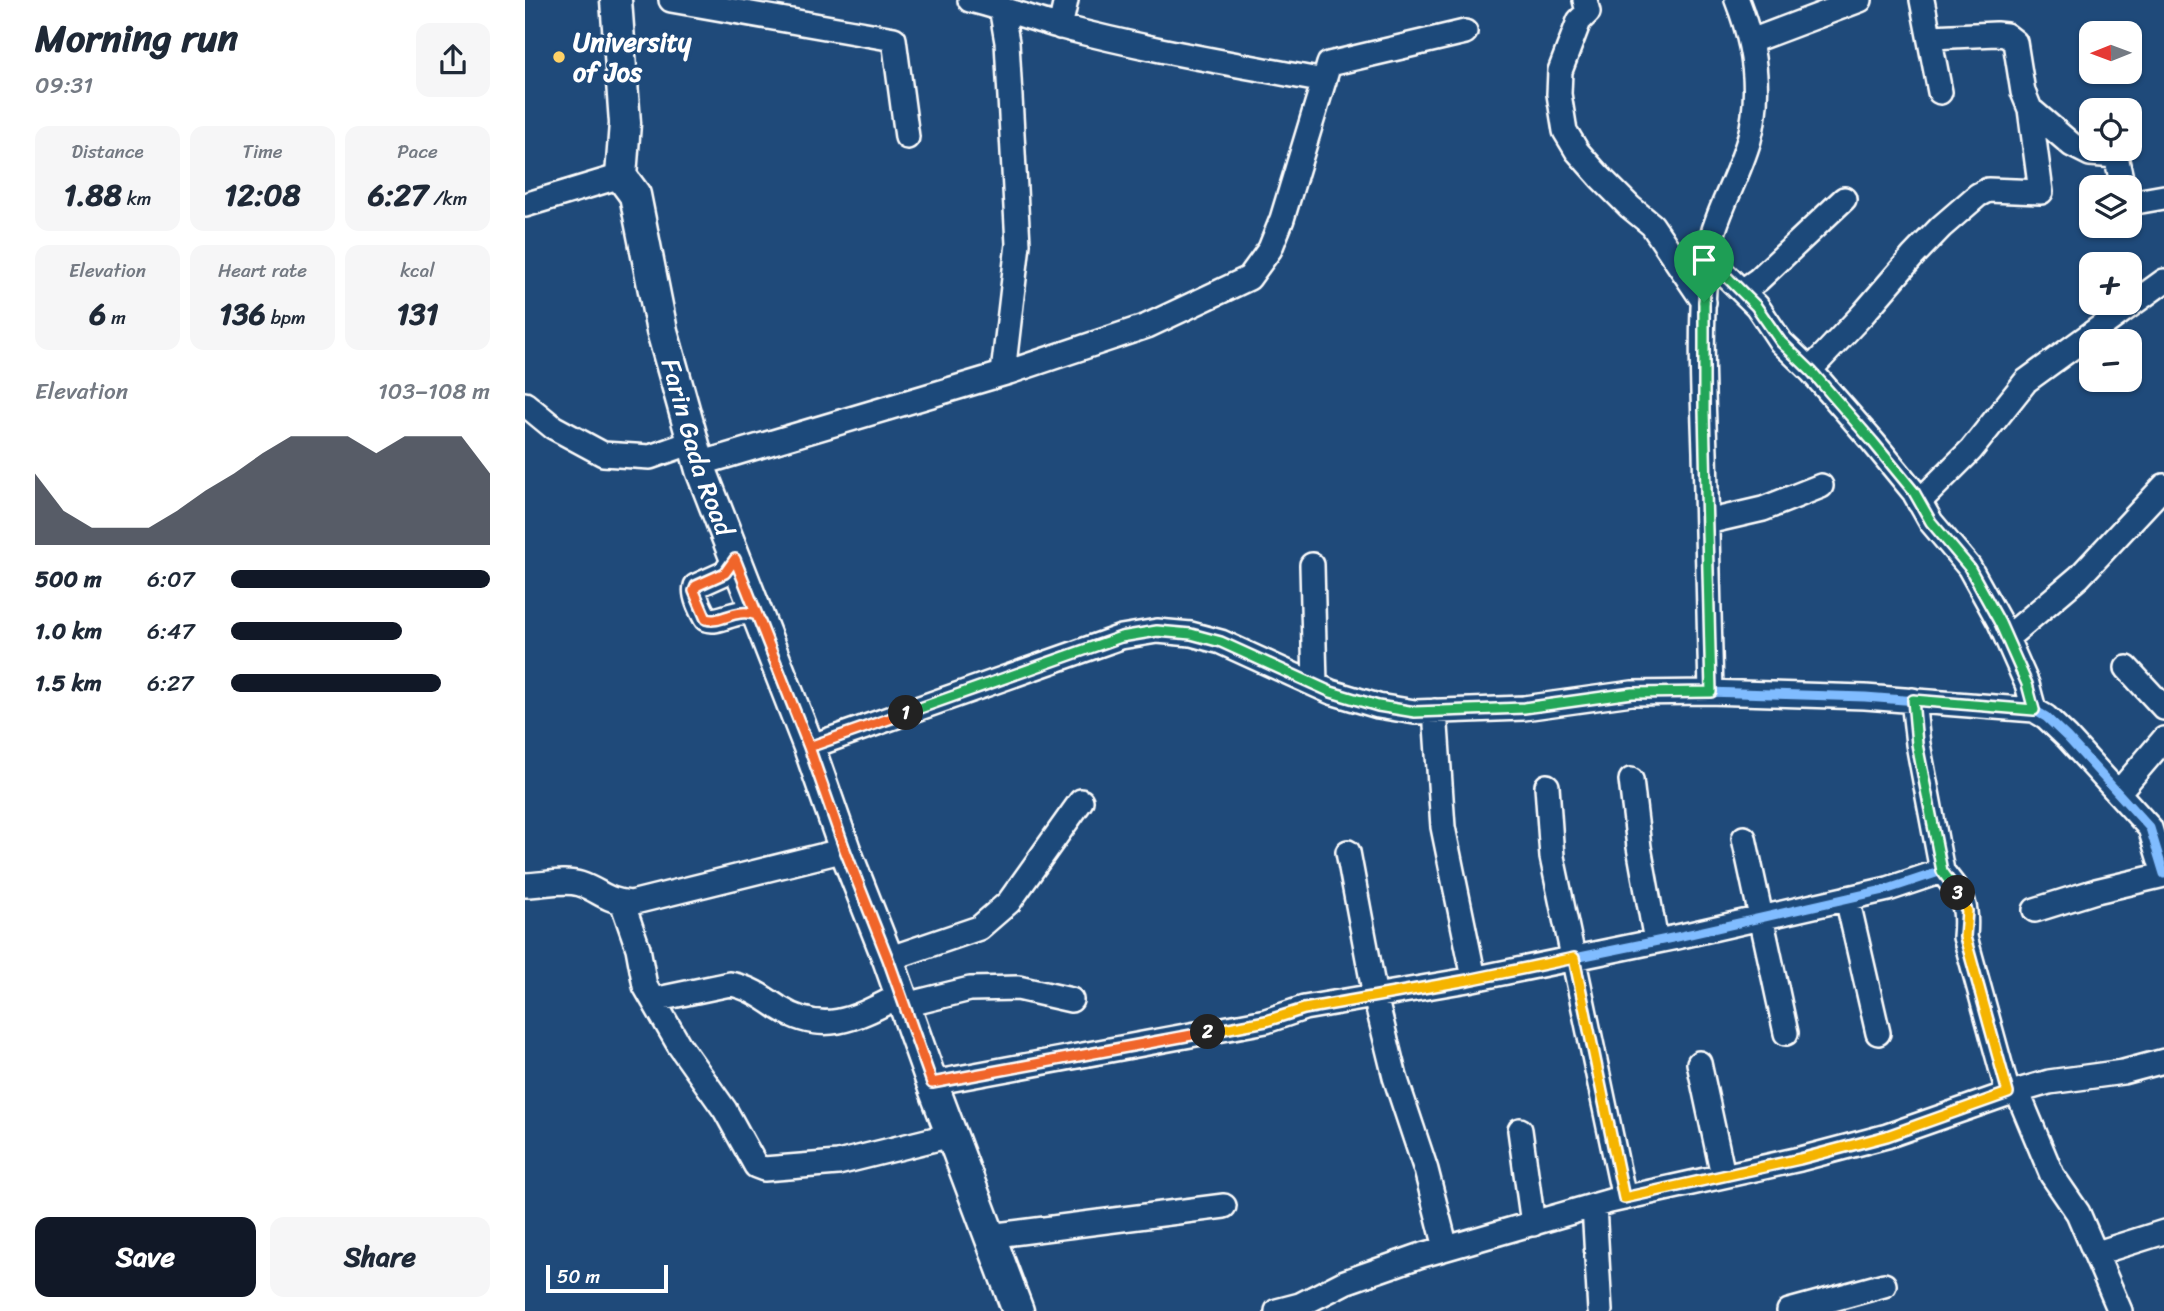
<!DOCTYPE html>
<html lang="en">
<head>
<meta charset="utf-8">
<style>
  :root { --surface:#fff; --page:#f6f6f7; --text:#1f2937; --muted:#747a83; --accent:#111827 }
  body { margin:0; font-family:Sriracha,sans-serif; background:var(--page); color:var(--text); height:100vh; display:flex; flex-direction:column; font-size:26px; white-space:nowrap }
  * { box-sizing:border-box; margin:0 }
  p { font-size:23px; color:var(--muted) }
  .icon { flex:none; width:38px; height:38px; fill:none; stroke:currentColor; stroke-width:2; stroke-linecap:round; stroke-linejoin:round }
  .map { position:relative; flex:1; overflow:hidden }
  .sheet { display:flex; flex-direction:column; background:var(--surface); width:525px }
  .sheet>* { flex:none }
  .needle { width:46px; rotate:269deg }
  .tools { position:absolute; left:1554px; top:21px; display:grid; gap:14px }
  .tools a { display:grid; place-items:center; width:63px; height:63px; border-radius:14px; background:var(--surface); box-shadow:0 2px 5px #0004; font-size:35px }
  .scale { position:absolute; left:21px; bottom:18px; width:122px; box-sizing:border-box; padding-left:7px; border:4px solid #fff; border-top:0; font-size:19px; line-height:24px; white-space:nowrap; color:#fff; -webkit-text-stroke:5px #1f4a7a; paint-order:stroke }
  .pin { position:absolute; display:grid; place-items:center; width:60px; height:60px; color:#fff; margin:-72px -30px; border-radius:50% 50% 50% 0; rotate:-45deg; box-shadow:0 0 7px #0007 }
  .pin .icon { rotate:45deg }
  .km { position:absolute; width:35px; height:35px; margin:-18px; border-radius:50%; background:#222; color:#fff; font-size:19px; line-height:35px; text-align:center }
  .round { display:grid; place-items:center; flex:none; width:74px; height:74px; border-radius:14px; background:var(--page) }
  .overview { display:flex; align-items:center; justify-content:space-between; height:119px; padding:0 35px }
  h1 { font-size:38px; font-weight:700; line-height:52px }
  .figures { display:grid; grid-template-columns:repeat(3,1fr); gap:10px; height:119px; padding:7px 35px }
  .figures div { display:grid; align-content:center; border-radius:14px; background:var(--page); text-align:center }
  .figures b { font-size:30px; font-weight:700 }
  .figures small { font-size:19px; font-weight:400 }
  .figures p { font-size:19px }
  .chart { height:196px; padding:14px 35px }
  .chart p { display:flex; justify-content:space-between }
  .chart svg { width:100%; height:126px; margin-top:7px; fill:var(--accent); opacity:.7 }
  .cta { display:flex; gap:14px; margin-top:auto; padding:14px 35px }
  .cta a { flex:1; height:80px; border-radius:14px; background:var(--accent); color:#fff; font-size:28px; font-weight:700; line-height:80px; text-align:center }
  .cta a+a { background:var(--page); color:var(--text) }
  ul { padding:0 35px; list-style:none; font-size:23px }
  li { display:grid; grid-template-columns:112px 84px 1fr; align-items:center; height:52px }
  li i { height:18px; border-radius:9px; background:var(--accent) }
  main { display:flex; flex:1; min-height:0 }
  .map>svg:first-child { display:block }
  .lines { fill:none; stroke-linecap:round; stroke-linejoin:round }
  .minor-casing { stroke:#fff; stroke-width:28 }
  .major-casing { stroke:#fff; stroke-width:35 }
  .minor { stroke:#1f4a7a; stroke-width:23 }
  .major { stroke:#1f4a7a; stroke-width:30 }
  .cycleway-casing { stroke:#1f4a7a; stroke-width:13 }
  .cycleway { stroke:#80bcff; stroke-width:9 }
  .split-1-casing { stroke:#fff; stroke-width:14 }
  .split-2-casing { stroke:#fff; stroke-width:14 }
  .split-3-casing { stroke:#fff; stroke-width:14 }
  .split-4-casing { stroke:#fff; stroke-width:14 }
  .split-1 { stroke:#22a559; stroke-width:9 }
  .split-2 { stroke:#f0652b; stroke-width:9 }
  .split-3 { stroke:#f5b400; stroke-width:9 }
  .split-4 { stroke:#22a559; stroke-width:9 }
  .poi-dot { fill:#ffd166; stroke:#1f4a7a; stroke-width:2.5 }
  .labels { text-anchor:middle; stroke-width:6; stroke-linejoin:round; paint-order:stroke }
  .poi-label { font-size:26px; font-weight:bold; fill:#fff; stroke:#1f4a7a; text-anchor:start }
  .street-label { font-size:26px; fill:#fff; stroke:#1f4a7a }
</style>
</head>
<body>
<main>
<section class="sheet">
<div class="overview"><div><h1>Morning run</h1><p>09:31</p></div><a class="round"><svg class="icon" aria-label="share" viewBox="0 0 24 24"><path d="M12 15V3M7 8l5-5 5 5M5 13v7h14v-7"/></svg></a></div>
<div class="figures">
<div><p>Distance</p><b>1.88<small> km</small></b></div>
<div><p>Time</p><b>12:08</b></div>
<div><p>Pace</p><b>6:27<small> /km</small></b></div>
</div>
<div class="figures">
<div><p>Elevation</p><b>6<small> m</small></b></div>
<div><p>Heart rate</p><b>136<small> bpm</small></b></div>
<div><p>kcal</p><b>131</b></div>
</div>
<div class="chart"><p><span>Elevation</span>103–108 m</p>
<svg viewBox="0 0 160 44" preserveAspectRatio="none"><path d="M0 44V19L10 32L20 38L30 38L40 38L50 32L60 25L70 19L80 12L90 6L100 6L110 6L120 12L130 6L140 6L150 6L160 19V44z"/></svg>
</div>
<ul>
<li><b>500 m</b>6:07<i style="width:100%"></i></li>
<li><b>1.0 km</b>6:47<i style="width:66%"></i></li>
<li><b>1.5 km</b>6:27<i style="width:81%"></i></li>
</ul>
<div class="cta"><a>Save</a><a>Share</a></div>
</section>
<div class="map">
<svg width="1639" height="1311" viewBox="0 0 1639 1311">
  <rect width="100%" height="100%" fill="#1f4a7a"/>
  <filter id="ink" filterUnits="userSpaceOnUse"><feTurbulence type="fractalNoise" baseFrequency=".0143" numOctaves="2"/><feDisplacementMap in="SourceGraphic" scale="14" xChannelSelector="R" yChannelSelector="G"/><feConvolveMatrix kernelMatrix="1 2 1 2 8 2 1 2 1" color-interpolation-filters="sRGB"/></filter>
  <g filter="url(#ink)">
    <g class="lines">
      <!-- minor casing -->
      <g class="minor-casing">
        <path id="minor" d="M146 0 369 39 382 137
          M445 0C476 7 506 19 537 27 623 50 711 64 799 81
          M1060 0 1063 12 1054 21 1035 71 1034 94 1040 131 1052 151 1075 177 1105 207 1127 225 1179 302
          M1397 0 1415 92
          M476 7 482 42 493 244 478 373
          M535 27 541 0
          M1406 37 1471 34 1481 35 1490 42 1498 92 1505 109 1547 145 1565 154 1591 156 1598 187
          M1226 41 1335 0
          M1605 203 1639 197
          M0 205 96 176
          M1182 257 1232 306 1256 342 1287 372 1348 442 1389 492 1406 522 1444 567 1475 623 1502 684 1509 710
          M1217 291 1233 280 1319 199
          M1285 370 1338 314 1388 256 1416 227 1453 195 1463 190 1516 192 1505 109
          M0 404 28 427 78 454 125 457 168 442
          M174 464 484 372 622 326 724 278 745 249 757 219 804 64 940 32
          M1394 502 1446 450 1501 381 1639 281
          M1182 522 1238 509 1296 486
          M210 559 200 573 171 586C168 595 176 610 181 619 197 624 209 607 232 615
          M787 565 790 684
          M1482 638 1554 577 1639 486
          M1602 668 1639 708
          M1186 692C1184 612 1182 532 1180 452 1178 394 1175 334 1180 276 1184 221 1209 190 1224 140 1237 92 1230 46 1212 0
          M910 711 918 827 949 978
          M284 747 596 637 632 631 666 634 696 642 806 692 853 706 890 712 999 708 1107 693 1182 692 1340 697 1509 710 1521 717 1542 737 1625 828 1639 874
          M1106 780 1114 847 1131 941
          M1022 786 1027 857 1099 1198
          M1593 793 1639 739
          M1219 838 1261 1033
          M823 852 850 996 870 1077 901 1170 921 1248
          M1417 871C1438 898 1443 902 1440 937L1483 1093
          M0 885C17 885 39 879 55 884 76 891 80 901 106 903L320 850
          M1322 898 1353 1033
          M97 902 113 948 120 986 154 1045 200 1110 231 1166 239 1169 313 1163 426 1135
          M1510 910 1571 891 1639 875
          M363 959 454 928 484 902 556 801
          M128 1000 205 984C224 987 238 997 254 1008 300 1037 333 1017 376 995
          M380 1005 445 989 493 988 546 1000
          M1174 1063 1198 1175
          M407 1083 741 1021 779 1008 943 980 1152 937 1363 889 1417 871 1393 744 1388 700
          M1492 1091 1527 1175 1553 1213 1595 1311
          M995 1130 1008 1224
          M1069 1206 1075 1311
          M464 1236 699 1206
          M1572 1253 1639 1232
          M752 1311 775 1305 820 1282 894 1256 1085 1201 1275 1159 1362 1136 1479 1095 1524 1082 1598 1072 1639 1061
          M1264 1311 1359 1285"/>
      </g>
      <!-- major casing -->
      <g class="major-casing">
        <g id="major">
          <path id="s1" d="M91 0 100 123 96 176 110 195 137 331 176 470 284 747 320 850 363 959 407 1083 493 1311"/>
        </g>
      </g>
      <!-- minor -->
      <use href="#minor" class="minor"/>
      <!-- major -->
      <use href="#major" class="major"/>
      <!-- cycleway casing -->
      <g class="cycleway-casing">
        <path id="cycleway" d="M284 747 596 637 632 631 666 634 696 642 806 692 853 706 890 712 999 708 1107 693 1182 692 1340 697 1509 710 1521 717 1542 737 1625 828 1639 874
          M407 1083 741 1021 779 1008 943 980 1152 937 1363 889 1417 871 1393 744 1388 700"/>
      </g>
      <!-- cycleway -->
      <use href="#cycleway" class="cycleway"/>
    </g>
  </g>
  <g class="lines" filter="url(#ink)">
    <!-- split-1 casing -->
    <g class="split-1-casing">
      <path id="split-1" d="M381 713 596 637 632 631 666 634 696 642 806 692 853 706 890 712 999 708 1107 693 1186 692 1179 410V302"/>
    </g>
    <!-- split-2 casing -->
    <g class="split-2-casing">
      <path id="split-2" d="M381 713 284 747 210 559 200 573 171 586 169 591 181 619C197 624 209 607 232 615L284 747 320 850 363 959 407 1083 683 1032"/>
    </g>
    <!-- split-3 casing -->
    <g class="split-3-casing">
      <path id="split-3" d="M683 1032 741 1021 779 1009 943 980 1049 958 1099 1198 1275 1159 1362 1136 1483 1093 1440 937 1442 911 1433 893"/>
    </g>
    <!-- split-4 casing -->
    <g class="split-4-casing">
      <path id="split-4" d="M1179 302 1182 257 1231 306 1256 342 1287 372 1348 442 1389 492 1406 522 1444 567 1475 623 1502 684 1509 710 1388 700 1392 744 1417 871 1433 893"/>
    </g>
    <!-- split-1 -->
    <use href="#split-1" class="split-1"/>
    <!-- split-2 -->
    <use href="#split-2" class="split-2"/>
    <!-- split-3 -->
    <use href="#split-3" class="split-3"/>
    <!-- split-4 -->
    <use href="#split-4" class="split-4"/>
  </g>
  <!-- markers -->
  <circle class="poi-dot" cx="34" cy="57" r="7"/>
  <g class="labels">
    <!-- poi labels -->
    <g class="poi-label">
      <text x="48" y="51">University<tspan x="48" dy="30">of Jos</tspan></text>
    </g>
    <!-- street labels -->
    <g class="street-label">
      <text dy="9" stroke="none"><textPath href="#s1" startOffset="460">Farin Gada Road</textPath></text>
    </g>
  </g>
</svg>
<div class="tools">
<a><svg class="needle" viewBox="-14 -14 28 28"><path d="M0-13l5 13h-10z" fill="#e53935"/><path d="M0 13l5-13h-10z" fill="#747a83"/></svg></a>
<a><svg class="icon" aria-label="locate" viewBox="0 0 24 24"><circle cx="12" cy="12" r="6"/><path d="M12 2v4M12 18v4M2 12h4M18 12h4"/></svg></a>
<a><svg class="icon" aria-label="layers" viewBox="0 0 24 24"><path d="M12 4l9 5-9 5-9-5zM3 14l9 5 9-5"/></svg></a>
<a>+</a>
<a>−</a>
</div>
<div class="scale">50 m</div>
<div class="pin" style="left:1179px;top:302px;background:#1e9e55"><svg class="icon" aria-label="arrive" viewBox="0 0 24 24"><path d="M6 21V4h12l-3 4 3 4H6"/></svg></div>
<b class="km" style="left:381px;top:713px">1</b>
<b class="km" style="left:683px;top:1032px">2</b>
<b class="km" style="left:1433px;top:893px">3</b>
</div>
</main>
</body>
</html>
